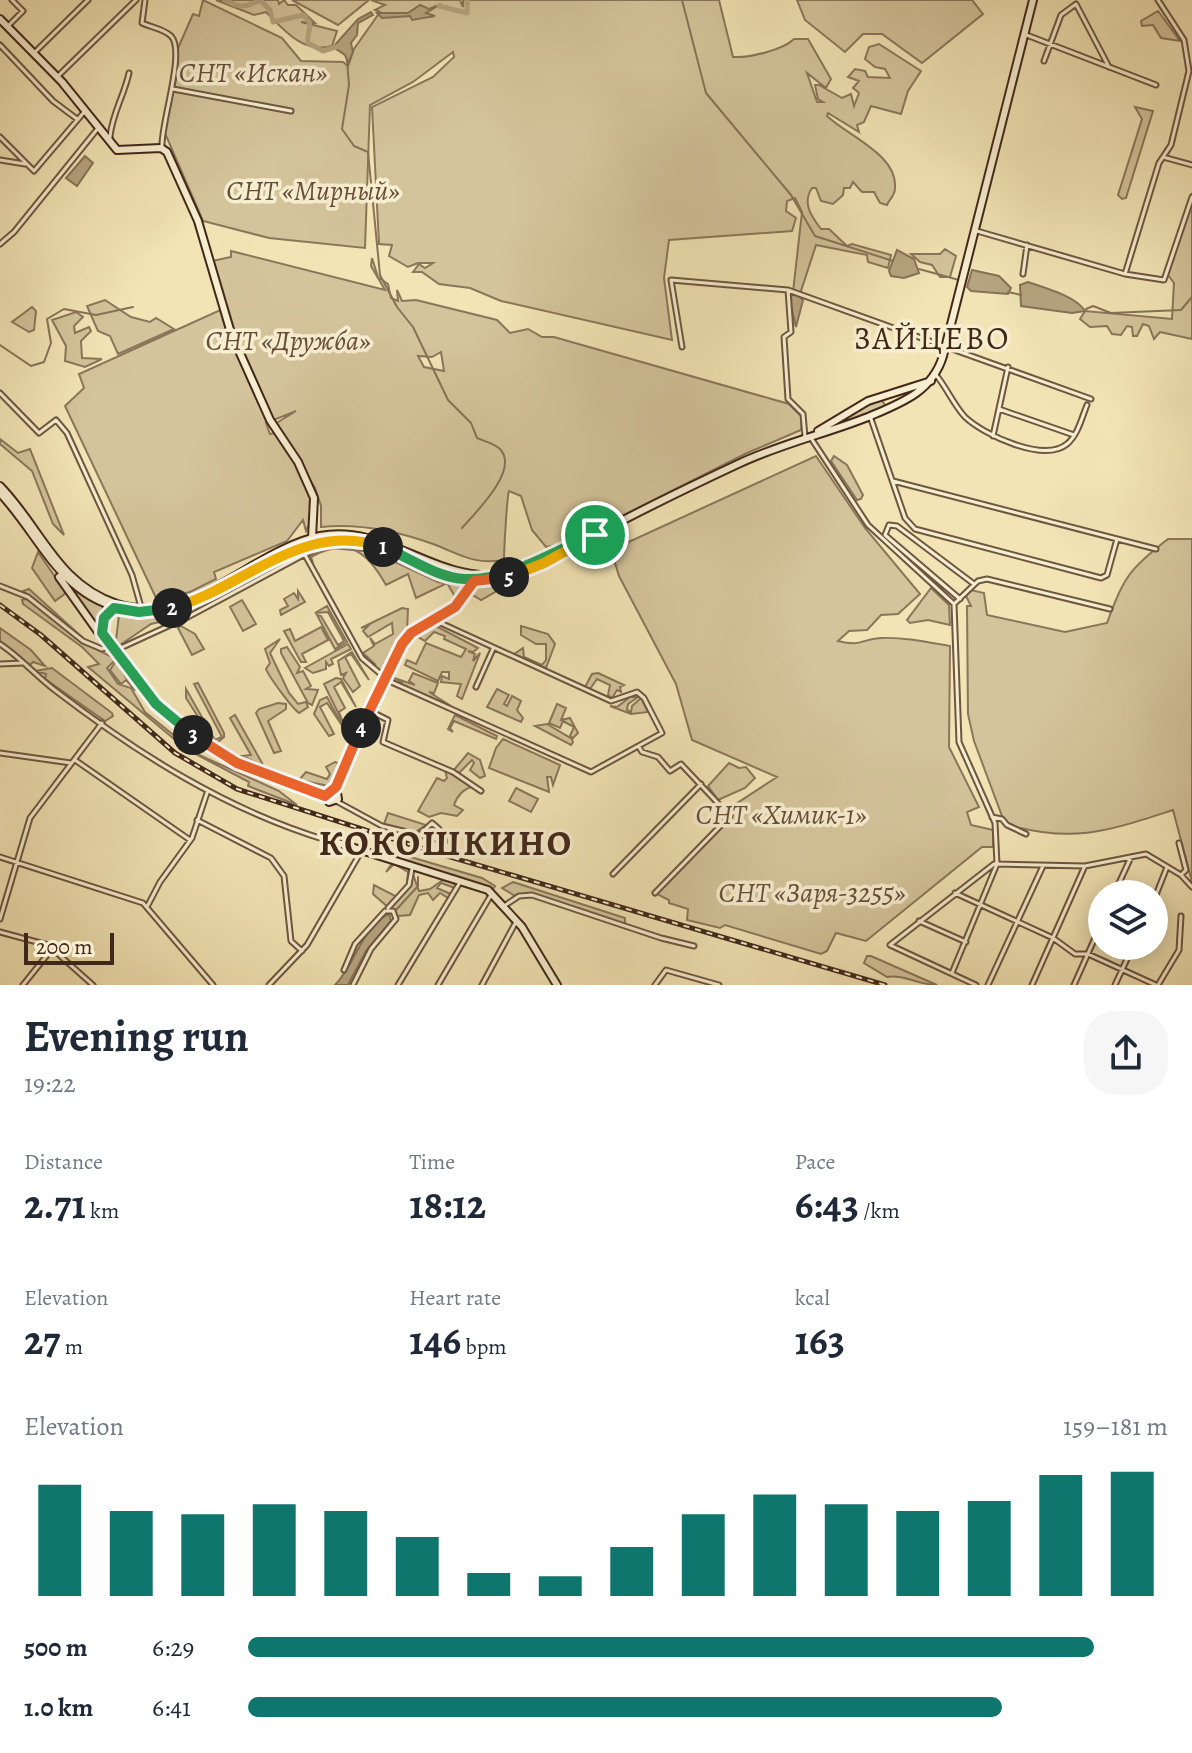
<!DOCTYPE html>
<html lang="en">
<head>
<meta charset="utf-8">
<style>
  :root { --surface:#fff; --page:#f6f6f7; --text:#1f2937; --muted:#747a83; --accent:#0f766e }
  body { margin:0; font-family:Alegreya,serif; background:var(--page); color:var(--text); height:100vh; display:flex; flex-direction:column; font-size:30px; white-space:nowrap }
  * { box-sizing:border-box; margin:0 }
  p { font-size:26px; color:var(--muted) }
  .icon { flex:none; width:44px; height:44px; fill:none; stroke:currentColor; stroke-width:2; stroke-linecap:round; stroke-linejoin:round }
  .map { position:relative; height:985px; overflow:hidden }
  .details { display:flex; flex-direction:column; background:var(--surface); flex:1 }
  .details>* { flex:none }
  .controls { position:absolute; left:1088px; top:880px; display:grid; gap:16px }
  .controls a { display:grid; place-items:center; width:80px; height:80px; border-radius:50%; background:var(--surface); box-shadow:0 4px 20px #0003; font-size:40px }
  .scale { position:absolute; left:24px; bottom:20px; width:90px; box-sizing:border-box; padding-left:8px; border:4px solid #41281a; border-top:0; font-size:22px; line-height:28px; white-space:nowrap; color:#41281a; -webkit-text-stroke:6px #f7edcf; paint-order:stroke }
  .pin { position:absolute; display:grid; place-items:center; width:68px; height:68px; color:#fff; margin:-34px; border:4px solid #fff; border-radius:50%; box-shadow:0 2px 8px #0007 }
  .km { position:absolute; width:40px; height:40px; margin:-20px; border-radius:50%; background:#222; color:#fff; font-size:22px; line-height:40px; text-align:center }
  .round { display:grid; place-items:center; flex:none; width:84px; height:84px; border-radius:32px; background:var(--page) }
  .summary { display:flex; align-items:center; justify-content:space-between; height:136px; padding:0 24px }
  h1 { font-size:44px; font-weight:700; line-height:60px }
  .metrics { display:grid; grid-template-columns:repeat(3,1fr); gap:12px; height:136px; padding:8px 24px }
  .metrics div { display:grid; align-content:center }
  .metrics b { font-size:40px; font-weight:700 }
  .metrics small { font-size:22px; font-weight:400 }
  .metrics p { font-size:22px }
  .chart { height:224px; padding:16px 24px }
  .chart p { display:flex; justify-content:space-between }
  .chart svg { width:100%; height:144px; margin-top:8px; stroke:var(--accent); stroke-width:6 }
  ul { padding:0 24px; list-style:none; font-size:26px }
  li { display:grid; grid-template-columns:128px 96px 1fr; align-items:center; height:60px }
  li i { height:20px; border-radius:10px; background:var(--accent) }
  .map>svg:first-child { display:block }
  .green { fill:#d4c49b; stroke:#8a765a; stroke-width:2; fill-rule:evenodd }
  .water { fill:#b6a480; stroke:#877257; stroke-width:2 }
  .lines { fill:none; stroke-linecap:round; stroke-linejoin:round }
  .stream { stroke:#877257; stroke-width:2 }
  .river { stroke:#b6a480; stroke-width:5 }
  .street-casing { stroke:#6d5741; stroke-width:7 }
  .secondary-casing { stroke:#41281a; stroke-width:10 }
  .street { stroke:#f7edcf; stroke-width:3 }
  .secondary { stroke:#f7edcf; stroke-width:6 }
  .rail-casing { stroke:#41281a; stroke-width:5 }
  .rail { stroke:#f7edcf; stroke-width:2; stroke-dasharray:6; stroke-linecap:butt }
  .split-1-casing { stroke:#fff; stroke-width:16 }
  .split-2-casing { stroke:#fff; stroke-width:16 }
  .split-3-casing { stroke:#fff; stroke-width:16 }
  .split-4-casing { stroke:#fff; stroke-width:16 }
  .split-5-casing { stroke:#fff; stroke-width:16 }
  .split-6-casing { stroke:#fff; stroke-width:16 }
  .split-1 { stroke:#22a559; stroke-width:10 }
  .split-2 { stroke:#f5b400; stroke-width:10 }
  .split-3 { stroke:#22a559; stroke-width:10 }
  .split-4 { stroke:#f0652b; stroke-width:10 }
  .split-5 { stroke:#f0652b; stroke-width:10 }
  .split-6 { stroke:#f5b400; stroke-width:10 }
  .labels { text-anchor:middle; stroke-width:7; stroke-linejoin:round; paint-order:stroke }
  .park-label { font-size:28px; font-style:italic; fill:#664f3a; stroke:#f7edcf }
  .quarter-label { font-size:32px; letter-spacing:2px; fill:#41281a; stroke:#f7edcf }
  .district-label { font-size:36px; font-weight:bold; letter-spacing:2px; fill:#41281a; stroke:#f7edcf }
</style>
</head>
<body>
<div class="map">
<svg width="1192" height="985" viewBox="0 0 1192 985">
  <rect width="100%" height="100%" fill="#f2e4b5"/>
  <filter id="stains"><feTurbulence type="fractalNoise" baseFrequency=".0025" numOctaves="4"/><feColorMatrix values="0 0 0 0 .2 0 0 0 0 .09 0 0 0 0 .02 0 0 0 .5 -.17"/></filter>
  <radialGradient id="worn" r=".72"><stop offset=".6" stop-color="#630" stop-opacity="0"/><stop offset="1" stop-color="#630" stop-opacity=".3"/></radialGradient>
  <!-- green -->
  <path class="green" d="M203 0 282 38 301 61 343 62 348 66 354 49 380 12 375 10 385 5 371 0H460L463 7V0H719L733 57C749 58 783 50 794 39H808L831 79 826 88 807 73 817 102H823L818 99 815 85H819L842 98 851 94 854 106 859 93 853 88 859 81 848 77 855 69 865 71 868 77 890 78 885 69 875 67 865 59 869 47 879 44 921 71 908 91 901 114 871 106 864 122 857 125 859 132 828 113 827 116C848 136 898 155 895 188 895 196 890 198 887 205L880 203 874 192H862L853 182 850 188H844L843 195 833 204 821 201 816 188H812C802 203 811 216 821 229H829L847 246 852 244 891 255 888 268 868 262 867 255 816 245 800 294 793 292 802 212 795 198 787 201 786 211 796 218 792 231 669 240 664 278 672 340 501 301 470 288 439 284 422 272H413L419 264 425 268 433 263H418L408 267 389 256 392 245 379 244 372 107 433 77 454 57 453 52 413 82 370 105 365 248 269 238 203 221 164 131 176 79 175 55 193 14 199 16Z
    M216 0H278L279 4 284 0 288 5H296L315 23 301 22 337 31 332 46C303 54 284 30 266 12L254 15Z
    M292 0H369L338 25Z
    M797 0H972L983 14 922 63 882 34H863L845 52 805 20Z
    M1158 11 1180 41 1161 38 1153 25 1142 26 1141 21Z
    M1135 107 1153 111 1126 198 1122 199 1118 195 1142 119Z
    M1192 193V339L1160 332 1154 339 1149 326 1143 324 1137 336H1133L1132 327 1127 326 1121 335 1112 334 1107 326 1090 327 1080 319 1085 311 1172 319 1174 283 1168 275Z
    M945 249 956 256 950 277H940L932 265 920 262 911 254H940Z
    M231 251 385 290 371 266 372 258 378 277 388 284 391 298 398 301 397 290 402 301 416 300 497 320 510 333 528 329 542 337H554L789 404 802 417 801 430 747 453 602 526 597 524 591 507 583 506 579 520 584 529 568 543 546 547 532 530 521 496 509 491C507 495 504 551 504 560 473 565 460 554 433 544 397 531 359 523 321 527V506L315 488 275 424 296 411 266 423 270 434 275 433C294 459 324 498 306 531L303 520 287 541 214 572 216 579 190 592 157 600 65 406 84 388 79 374 225 308 212 261 231 257ZM441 352 444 371 424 367 418 356 432 357Z
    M105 300 131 317 150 322 156 318 174 329 118 354 110 336 98 331 87 306Z
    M32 307 36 311 34 330 29 332 12 322Z
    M76 312 83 317 74 326 75 333 89 327 91 331 81 341 82 358 102 359 85 367 65 361 66 346 52 320Z
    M881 399 887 408 830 429 825 426Z
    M0 439 18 453 30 449 64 535 53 524 32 471 0 444Z
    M816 456 865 528 920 594 898 614 881 615 867 630 849 631 838 641C863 647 860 639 881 638 904 637 927 642 950 646L949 747 979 807 967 812 971 825 993 830V847H982L866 941 836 933 827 951 821 954 725 925 720 928 687 920 688 909 669 903V900L655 893 730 816 725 811 777 777 692 740 676 684 619 576 611 550Z
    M834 456 847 465 863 495 861 499 857 500 831 461Z
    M1168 539H1192V882L1173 810C1108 831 1073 844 1005 824L974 741 968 714 967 606H971L966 596 971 590 984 593 987 615 1065 632 1107 623C1124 577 1129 569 1168 539Z
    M331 548 374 552 438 582 461 586 462 592 457 600 447 583 416 598 408 574 386 585C368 553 350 536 311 557L313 563 309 556Z
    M38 552 66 593 55 601 32 568Z
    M251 577 186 616 151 624 120 645 116 640 119 615C174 623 204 602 251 577Z
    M518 579 481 600 471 594 478 584Z
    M931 588 949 605 950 625 928 620 910 623 907 620Z
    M29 589 84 639 23 591Z
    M72 589 104 607 98 627Z
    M298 591 305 602 281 615 280 610 288 606 284 599 294 593 298 599Z
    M27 599 82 642 116 659 107 668 118 684 131 688 145 712 197 754 279 791 297 805 248 786 249 782 186 749 88 667 99 664 82 647 23 604 22 600Z
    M242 600 256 624 243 631 230 607Z
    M327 606 347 642 335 649 317 615 321 616 338 645 344 641 328 612 315 613Z
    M402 608 408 609 407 632 381 673 363 655 376 665 363 653 374 646 370 638 375 644 393 634 392 623 368 637 363 631 368 626 361 628Z
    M432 624 478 648 473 652 468 651 475 654 473 661 480 653 462 699 457 696 461 684 441 682 442 676 449 679V672H442L438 681 405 665 407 660 416 664 426 643 461 657 466 649 444 639 445 636 434 632 425 641 414 635Z
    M181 626 195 634 204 649 192 655 178 628Z
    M521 626 548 634 555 644 546 668 514 654 523 648 524 657 542 665 546 660V644H536L521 635Z
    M321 627 328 640 302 654 306 662H301L284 631 290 629 295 641Z
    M0 628 31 650 45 666 33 662 30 665 0 642Z
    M280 639 270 653 289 693 298 704 306 702 308 707 299 713C292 708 269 677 266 669L270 663 265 649Z
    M348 644 351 649 331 659 333 664 329 666 326 662V669L313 673 305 668Z
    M287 647 300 667 297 673 303 671 311 686 306 689 318 690 312 705 308 703 281 653V649Z
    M352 652 369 680 351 654 345 657 360 686 353 692 343 678 346 673 341 675 338 661Z
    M116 661 127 679 138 688 135 690 126 680 121 684 110 670Z
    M52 668 112 713 113 716 105 721 45 679 46 674 35 671Z
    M413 673 438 683 434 693 429 692 451 706 401 685 402 682 394 678 415 685 409 681Z
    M598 673 624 685 620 687 621 692 617 690 612 698 608 695 610 685 597 679 590 689 585 687 592 674Z
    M336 678 341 679 356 707 341 682 334 687 345 708 339 712 344 725 324 684Z
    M198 683 224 733V737L218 742 205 736 197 725 202 723 186 698V689L215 740 222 737 194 684Z
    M497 689 509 695 504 704 507 706 512 696 521 701 517 710 523 718 521 722 487 707Z
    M327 697 343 727 327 703 320 707 334 734 329 736 314 714 320 700Z
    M630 697H638L628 704 627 710 631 712 632 706 641 698 648 712 631 714 610 706 617 707Z
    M278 703 286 704V709L268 721 281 751 274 753 256 713 259 709Z
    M557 704 566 708 561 720 570 718 578 733 573 738 570 736 574 727 563 721 560 728 549 723Z
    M235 715 262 763 263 766 242 756 251 755 230 718Z
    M455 715 497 736 496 739 454 721 450 728 453 732 448 729Z
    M547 724 572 739 573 742 571 745 535 726Z
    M503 739 560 765 553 785 551 777H547L549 792 489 768 496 748Z
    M468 753 480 760 485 776 480 778 470 770 474 763 472 760 459 773 454 770Z
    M335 762 340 764 329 786 299 780 306 772 327 779 330 774 326 767Z
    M729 763 739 768 746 767 755 778 745 788 718 800 708 786Z
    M445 770 473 787C464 788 457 796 454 805L463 810 457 816 441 813 429 817 418 811 437 778 444 781 447 778Z
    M516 788 538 799 531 812 509 801Z
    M388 813 426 825 414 833 384 824Z
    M380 848 482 878 495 886 493 889 387 855Z
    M393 862 411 869 419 891 430 889 443 880 455 882V888L441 883 437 888 451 894 448 898 440 893 433 900 428 893 419 895 410 915 398 916 373 894 374 885 397 897 407 884 408 872 394 864 386 872Z
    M513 882 625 918V925L532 894 515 896 502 888Z
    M867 956H871L937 985C920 985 903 974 887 977L864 963Z"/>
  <!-- water -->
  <path class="water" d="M441 4 426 13 435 16 412 20 410 16 382 18 377 13H408L420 5 429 9Z
    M371 12 373 15 358 23 357 35 351 43 353 52 348 63 345 55 333 47 358 19Z
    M85 156 93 163 77 186 66 178Z
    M897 250 914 259 919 273 904 278 891 276 889 271Z
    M972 270 999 276 1011 288 1008 294 971 291 967 287Z
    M1028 282C1045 288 1076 296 1085 311L1072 313 1021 306 1020 285Z
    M795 293 803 300 796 327 789 298Z
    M389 914 391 921 366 951 348 985H335C354 966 363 925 389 914Z"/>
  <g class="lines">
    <!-- stream -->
    <path class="stream" d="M682 0 706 93 791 195 815 236 893 261
      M347 60 349 85 342 129 354 146 368 152 380 275 397 307 413 327 448 400 471 423 477 438C484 441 495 444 500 449 520 470 475 513 462 528
      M919 269 959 280
      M1008 292 1021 295
      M1086 309 1093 306 1111 313 1181 310 1192 297
      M0 345 31 366 44 362 51 343 47 319 64 309 96 315 133 307
      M396 910 418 886V877"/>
    <!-- river -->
    <path class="river" d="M225 0C241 9 246 7 260 0L270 10 273 22 303 15C316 25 306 32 308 43L323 51 339 46
      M439 6 467 13V0"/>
    <!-- street casing -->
    <g class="street-casing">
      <path id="street" d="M145 0 142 23C150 27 164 29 171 36 186 51 161 123 162 146
        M8 26 23 11 12 0
        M1024 34 1156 85
        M0 45 53 101 77 119
        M34 53 88 0
        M1044 61 1061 15 1076 4 1109 67
        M57 77 136 0
        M173 89 291 111
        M0 137 34 171 85 111
        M110 137C112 114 124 96 129 73
        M1163 157 1192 165
        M0 160 25 164
        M977 231 1125 274 1159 163 1171 145 1189 71 1184 40 1158 0
        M0 244 14 232 99 127
        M1023 274 1027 245
        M1125 274 1164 280 1192 197
        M788 290 791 332 784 337 788 399 803 414 805 437
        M682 347 671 280 788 290 1091 399
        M936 375C947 388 953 404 965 417 984 435 1044 463 1067 444 1078 435 1082 417 1087 405
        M0 393 39 433 56 420 67 433 132 575 141 607
        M999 409 1074 435
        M870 416 905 518 915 529 1101 578 1107 575 1117 539
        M993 436 1008 367
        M811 438 868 525 954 604 959 742 995 823 997 864 952 973
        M893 481 1156 549
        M304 553 362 658 389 681 591 772 662 733 644 698 637 692 611 701 434 620
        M0 586 28 597 83 641 102 649 108 647
        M960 599 885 535 889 525 897 526 974 584
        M954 604 978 581 987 579 1110 609
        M0 644C20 657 36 676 56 691 138 754 227 810 326 840
        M114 651 188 617 324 544
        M0 664 23 663
        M476 687 493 649
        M372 712 388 720 383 742 453 772 481 791
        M639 747 642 752 658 757 670 771 681 764 730 816 655 893
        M0 753 71 763
        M75 760 190 840
        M336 801 382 826 445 841
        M992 817 1002 819 1007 825 1026 834
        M197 820 271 858 284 876 291 941 302 951
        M417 837 432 823 439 829 435 837
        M0 857 143 903 213 985
        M613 874 701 784
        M1181 875 1192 887
        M955 893 1053 938 1075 954H1088L1156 985
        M1114 894 1131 857
        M1154 900 1167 867
        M148 905 160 882 192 838 207 793
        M504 906 519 896 532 895 661 938 694 946
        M388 908 409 885 412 869
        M0 919 30 818 102 723
        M919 921 966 942
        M0 932 48 945 93 985
        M344 970 355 944 385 911H393L396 919 371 949 353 985
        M23 985 52 949
        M269 985 307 945 362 850
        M398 985 459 884
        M438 985 491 895
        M482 985 517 920
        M655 985 666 970 719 985
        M976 985 890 945 994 864 1085 866 1146 854 1181 875 1186 870 1179 843
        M988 985 1043 866
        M1032 985 1084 868
        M1074 985 1102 922
        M1115 985 1133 946
        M1158 985 1179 950 1181 916"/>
    </g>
    <!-- secondary casing -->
    <g class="secondary-casing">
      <path id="secondary" d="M0 19 62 82 117 150 161 148 167 152 198 221 231 333 270 420 298 462 314 498 312 538
        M818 431 868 401 931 381
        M0 486C41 528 57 584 117 604 191 627 253 550 320 536 384 524 432 579 495 575 523 573 548 555 573 544
        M0 493C42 538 61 599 129 610 201 622 253 553 320 542 386 530 434 587 499 579 535 575 566 551 597 534 643 509 691 486 738 464 780 444 825 434 868 417 901 403 932 392 943 356L1033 0
        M59 577 101 636
        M108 605 102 626 104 637 156 704 183 728 237 763 322 793 329 802 338 799 336 787
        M322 793 336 787 402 644C423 617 466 617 467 577
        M329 840 488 890 522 927 557 985"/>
    </g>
    <!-- street -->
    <use href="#street" class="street"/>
    <!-- secondary -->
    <use href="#secondary" class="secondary"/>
    <!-- rail casing -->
    <g class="rail-casing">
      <path id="rail" d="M0 605 41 635 175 753 237 789 437 853 885 985"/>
    </g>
    <!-- rail -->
    <use href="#rail" class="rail"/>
  </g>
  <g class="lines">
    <!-- split-1 casing -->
    <g class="split-1-casing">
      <path id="split-1" d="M383 547C409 557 437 578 465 579 511 581 553 550 595 535"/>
    </g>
    <!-- split-2 casing -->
    <g class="split-2-casing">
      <path id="split-2" d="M172 608C244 588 303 519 383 547"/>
    </g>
    <!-- split-3 casing -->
    <g class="split-3-casing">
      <path id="split-3" d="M172 608 139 612 114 608 104 618 102 633 156 704 193 735"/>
    </g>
    <!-- split-4 casing -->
    <g class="split-4-casing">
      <path id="split-4" d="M193 735 237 763 325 796 336 787 361 728"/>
    </g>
    <!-- split-5 casing -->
    <g class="split-5-casing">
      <path id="split-5" d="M361 728 402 644 411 633 455 607 474 581 509 577"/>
    </g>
    <!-- split-6 casing -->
    <g class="split-6-casing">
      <path id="split-6" d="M509 577 544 563 595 535"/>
    </g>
    <!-- split-1 -->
    <use href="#split-1" class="split-1"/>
    <!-- split-2 -->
    <use href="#split-2" class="split-2"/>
    <!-- split-3 -->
    <use href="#split-3" class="split-3"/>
    <!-- split-4 -->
    <use href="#split-4" class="split-4"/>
    <!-- split-5 -->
    <use href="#split-5" class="split-5"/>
    <!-- split-6 -->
    <use href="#split-6" class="split-6"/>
  </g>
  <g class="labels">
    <!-- park labels -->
    <g class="park-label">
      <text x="253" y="82">СНТ «Искан»</text>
      <text x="313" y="200">СНТ «Мирный»</text>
      <text x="288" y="350">СНТ «Дружба»</text>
      <text x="781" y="824">СНТ «Химик-1»</text>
      <text x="812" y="902">СНТ «Заря-3255»</text>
    </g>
    <!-- quarter labels -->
    <g class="quarter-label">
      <text x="932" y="349">ЗАЙЦЕВО</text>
    </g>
    <!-- district labels -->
    <g class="district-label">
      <text x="446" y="855">КОКОШКИНО</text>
    </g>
  </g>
  <rect width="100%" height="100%" filter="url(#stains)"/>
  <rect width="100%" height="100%" fill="url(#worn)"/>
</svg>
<div class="controls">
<a><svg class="icon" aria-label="layers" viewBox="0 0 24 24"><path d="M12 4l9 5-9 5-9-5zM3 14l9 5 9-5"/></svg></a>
</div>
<div class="scale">200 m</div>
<div class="pin" style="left:595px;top:535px;background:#1e9e55"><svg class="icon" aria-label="arrive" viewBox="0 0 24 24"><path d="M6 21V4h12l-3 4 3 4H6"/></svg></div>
<b class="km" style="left:383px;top:547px">1</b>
<b class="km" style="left:172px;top:608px">2</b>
<b class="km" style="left:193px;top:735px">3</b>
<b class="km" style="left:361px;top:728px">4</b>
<b class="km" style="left:509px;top:577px">5</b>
</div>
<section class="details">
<div class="summary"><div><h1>Evening run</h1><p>19:22</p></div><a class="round"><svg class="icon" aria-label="share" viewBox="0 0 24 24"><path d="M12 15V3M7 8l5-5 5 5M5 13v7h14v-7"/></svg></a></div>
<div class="metrics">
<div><p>Distance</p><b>2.71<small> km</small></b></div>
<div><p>Time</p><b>18:12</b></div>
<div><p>Pace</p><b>6:43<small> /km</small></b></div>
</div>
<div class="metrics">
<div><p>Elevation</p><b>27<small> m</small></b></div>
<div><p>Heart rate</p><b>146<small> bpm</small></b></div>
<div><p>kcal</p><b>163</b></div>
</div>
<div class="chart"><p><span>Elevation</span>159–181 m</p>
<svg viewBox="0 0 160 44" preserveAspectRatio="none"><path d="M5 44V10M15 44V18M25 44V19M35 44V16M45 44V18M55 44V26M65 44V37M75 44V38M85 44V29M95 44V19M105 44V13M115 44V16M125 44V18M135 44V15M145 44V7M155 44V6"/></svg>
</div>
<ul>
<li><b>500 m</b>6:29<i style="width:92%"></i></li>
<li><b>1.0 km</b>6:41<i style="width:82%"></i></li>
</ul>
</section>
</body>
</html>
